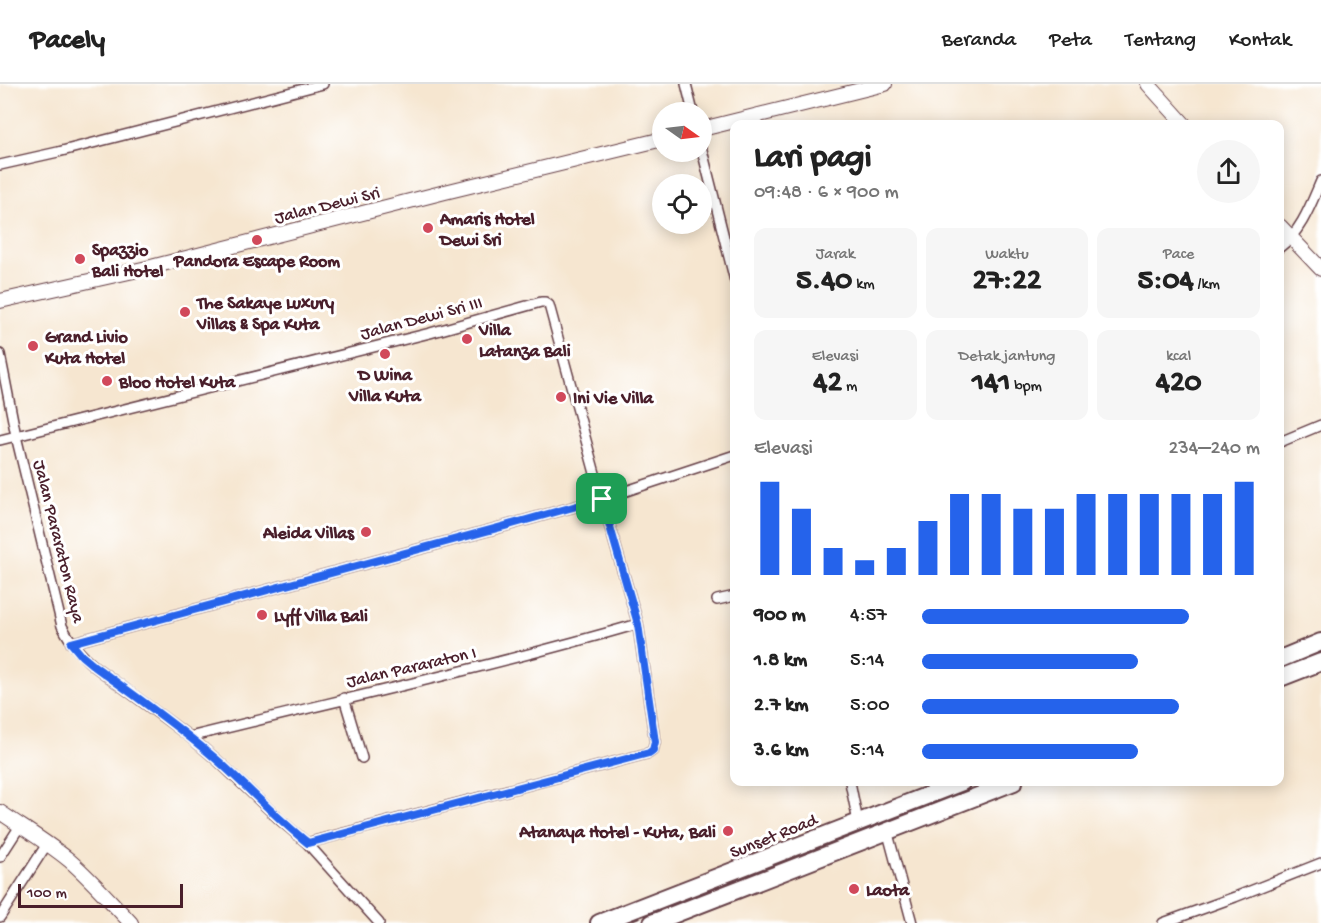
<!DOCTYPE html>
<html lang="id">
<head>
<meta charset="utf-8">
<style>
  :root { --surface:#fff; --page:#f6f6f6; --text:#222; --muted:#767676; --line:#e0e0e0; --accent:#2563eb }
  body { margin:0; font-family:"Gochi Hand",sans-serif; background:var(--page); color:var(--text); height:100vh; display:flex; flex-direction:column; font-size:22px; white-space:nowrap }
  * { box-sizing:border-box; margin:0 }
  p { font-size:20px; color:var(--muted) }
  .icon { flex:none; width:33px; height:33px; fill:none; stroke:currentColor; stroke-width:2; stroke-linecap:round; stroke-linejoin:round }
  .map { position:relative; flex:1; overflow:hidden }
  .drawer { position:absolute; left:730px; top:36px; width:554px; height:666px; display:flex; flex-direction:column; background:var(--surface); border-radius:12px; box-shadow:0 3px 15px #0003 }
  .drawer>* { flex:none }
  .needle { width:39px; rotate:104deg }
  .fabs { position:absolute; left:652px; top:18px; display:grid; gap:12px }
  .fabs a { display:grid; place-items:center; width:60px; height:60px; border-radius:50%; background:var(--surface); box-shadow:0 3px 15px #0003; font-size:30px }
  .scale { position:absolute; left:18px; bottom:15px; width:165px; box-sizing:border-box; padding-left:6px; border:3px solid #4a1f2b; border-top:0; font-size:16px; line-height:21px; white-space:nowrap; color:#4a1f2b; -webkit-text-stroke:4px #fff; paint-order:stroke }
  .pin { position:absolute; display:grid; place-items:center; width:51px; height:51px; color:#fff; margin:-26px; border-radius:12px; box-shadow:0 3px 9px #0006 }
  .round { display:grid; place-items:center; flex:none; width:63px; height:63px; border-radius:32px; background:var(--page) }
  .headline { display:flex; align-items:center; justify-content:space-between; height:102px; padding:0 24px }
  h1 { font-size:33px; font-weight:700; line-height:45px }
  .figures { display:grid; grid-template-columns:repeat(3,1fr); gap:9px; height:102px; padding:6px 24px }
  .figures div { display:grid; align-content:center; border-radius:12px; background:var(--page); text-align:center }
  .figures b { font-size:30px; font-weight:700 }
  .figures small { font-size:16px; font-weight:400 }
  .figures p { font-size:16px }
  .chart { height:168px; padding:12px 24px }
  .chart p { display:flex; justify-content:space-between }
  .chart svg { width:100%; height:108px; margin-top:6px; stroke:var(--accent); stroke-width:6 }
  ul { padding:0 24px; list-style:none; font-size:20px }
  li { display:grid; grid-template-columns:96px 72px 1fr; align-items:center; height:45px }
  li i { height:15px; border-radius:8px; background:var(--accent) }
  header { display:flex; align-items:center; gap:36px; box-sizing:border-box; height:84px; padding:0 30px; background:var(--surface); border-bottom:2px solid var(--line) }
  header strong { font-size:28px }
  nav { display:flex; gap:33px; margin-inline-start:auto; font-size:21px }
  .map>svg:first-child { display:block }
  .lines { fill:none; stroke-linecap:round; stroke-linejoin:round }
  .street-casing { stroke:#643d44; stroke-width:12 }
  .secondary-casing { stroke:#643d44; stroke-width:16 }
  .highway-casing { stroke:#643d44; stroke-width:20 }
  .street { stroke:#fff; stroke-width:9 }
  .secondary { stroke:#fff; stroke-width:14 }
  .highway { stroke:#fff; stroke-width:16 }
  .route-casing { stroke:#fff; stroke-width:12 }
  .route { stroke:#2563eb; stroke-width:8 }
  .poi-dot { fill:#d1495b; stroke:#fff; stroke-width:2 }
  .labels { text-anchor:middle; stroke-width:6; stroke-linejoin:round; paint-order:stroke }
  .street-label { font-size:18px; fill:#4a1f2b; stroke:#fff }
  .poi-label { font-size:18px; font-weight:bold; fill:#4a1f2b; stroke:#fff; text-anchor:start }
</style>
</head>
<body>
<header>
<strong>Pacely</strong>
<nav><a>Beranda</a><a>Peta</a><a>Tentang</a><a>Kontak</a></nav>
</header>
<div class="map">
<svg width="1321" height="839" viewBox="0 0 1321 839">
  <rect width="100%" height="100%" fill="#fff"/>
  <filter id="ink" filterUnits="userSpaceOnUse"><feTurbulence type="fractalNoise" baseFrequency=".0167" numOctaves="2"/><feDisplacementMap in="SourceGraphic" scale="12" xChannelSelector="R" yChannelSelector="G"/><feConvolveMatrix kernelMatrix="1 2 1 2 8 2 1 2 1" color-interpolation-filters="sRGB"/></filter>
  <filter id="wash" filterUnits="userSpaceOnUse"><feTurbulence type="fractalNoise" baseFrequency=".008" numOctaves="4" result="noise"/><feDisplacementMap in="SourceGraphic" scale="24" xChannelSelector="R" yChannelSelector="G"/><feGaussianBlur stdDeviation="1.35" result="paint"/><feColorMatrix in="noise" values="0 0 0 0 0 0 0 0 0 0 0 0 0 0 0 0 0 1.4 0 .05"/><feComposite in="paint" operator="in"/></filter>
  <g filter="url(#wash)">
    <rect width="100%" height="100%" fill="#f6e6d0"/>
  </g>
  <g filter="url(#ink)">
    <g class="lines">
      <!-- street casing -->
      <g class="street-casing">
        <path id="street" d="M686 0 693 28
          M702 66 735 197
          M0 81 58 68 323 0
          M1280 163C1301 148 1311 120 1321 97
          M0 270 16 352 62 542C71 559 79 569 94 582L190 653 217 676 280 736 307 759 379 839
          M0 356 430 249 541 218H545L549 221 602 415 638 540 654 651 655 658 653 666 649 669 307 759
          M1280 358 1321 341
          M717 516 735 512
          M71 559 505 442 602 415 735 371
          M344 614 362 674
          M190 653C339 616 490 583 638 540
          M850 698 858 738
          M887 746 912 839
          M0 773 20 742
          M0 833 47 760
          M1163 839 1235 813 1321 779"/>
      </g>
      <!-- secondary casing -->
      <g class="secondary-casing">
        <path id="secondary" d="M1148 0 1184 40
          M702 45 885 0
          M1280 142 1321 185
          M0 217 147 184 445 108 663 55
          M0 728C23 744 47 758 69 776 91 795 111 818 131 839"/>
      </g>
      <!-- highway casing -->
      <g class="highway-casing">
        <path id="highway" d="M1280 575 1321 558
          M1280 594 1321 578
          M599 839 962 698
          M652 839 1014 698"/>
      </g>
      <!-- street -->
      <use href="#street" class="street"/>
      <!-- secondary -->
      <use href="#secondary" class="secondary"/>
      <!-- highway -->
      <use href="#highway" class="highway"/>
    </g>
  </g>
  <g class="lines" filter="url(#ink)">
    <!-- route casing -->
    <g class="route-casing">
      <path id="route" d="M602 415 638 540 655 658 653 666 649 669 308 759C275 733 247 702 216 675 177 641 135 612 94 582L82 572 71 559 505 442Z"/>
    </g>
    <!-- route -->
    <use href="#route" class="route"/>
  </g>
  <!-- markers -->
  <g class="poi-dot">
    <circle cx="428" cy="144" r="6"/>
    <circle cx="257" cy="156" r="6"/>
    <circle cx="80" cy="175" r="6"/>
    <circle cx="185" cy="228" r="6"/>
    <circle cx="467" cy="255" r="6"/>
    <circle cx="33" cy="262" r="6"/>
    <circle cx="385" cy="270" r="6"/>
    <circle cx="107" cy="297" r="6"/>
    <circle cx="561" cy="313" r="6"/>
    <circle cx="366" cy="448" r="6"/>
    <circle cx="262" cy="531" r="6"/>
    <circle cx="728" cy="747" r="6"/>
    <circle cx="854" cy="805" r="6"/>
  </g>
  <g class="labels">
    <!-- street labels -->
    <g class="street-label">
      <text transform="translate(327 120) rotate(-14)" y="6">Jalan Dewi Sri</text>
      <text transform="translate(421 233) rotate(-15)" y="6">Jalan Dewi Sri III</text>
      <text transform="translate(60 457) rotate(76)" y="6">Jalan Pararaton Raya</text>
      <text transform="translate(411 582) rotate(-13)" y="6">Jalan Pararaton I</text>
      <text transform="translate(773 751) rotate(-22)" y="6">Sunset Road</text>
    </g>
    <!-- poi labels -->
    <g class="poi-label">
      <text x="440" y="140">Amaris Hotel<tspan x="440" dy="21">Dewi Sri</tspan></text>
      <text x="92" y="171">Spazzio<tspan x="92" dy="21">Bali Hotel</tspan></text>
      <text x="257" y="182" text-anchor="middle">Pandora Escape Room</text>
      <text x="197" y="224">The Sakaye Luxury<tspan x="197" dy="21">Villas &amp; Spa Kuta</tspan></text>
      <text x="479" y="251">Villa<tspan x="479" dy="21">Latanza Bali</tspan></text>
      <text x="45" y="258">Grand Livio<tspan x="45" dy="21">Kuta Hotel</tspan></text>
      <text x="385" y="296" text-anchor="middle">D Wina<tspan x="385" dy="21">Villa Kuta</tspan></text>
      <text x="119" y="303">Bloo Hotel Kuta</text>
      <text x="573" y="319">Ini Vie Villa</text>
      <text x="354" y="454" text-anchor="end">Aleida Villas</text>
      <text x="274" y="537">Lyff Villa Bali</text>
      <text x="716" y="753" text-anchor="end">Atanaya Hotel - Kuta, Bali</text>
      <text x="866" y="811">Laota</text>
    </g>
  </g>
</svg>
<div class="fabs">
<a><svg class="needle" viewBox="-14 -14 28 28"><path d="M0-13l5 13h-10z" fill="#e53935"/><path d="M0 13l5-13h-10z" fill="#767676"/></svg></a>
<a><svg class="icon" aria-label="locate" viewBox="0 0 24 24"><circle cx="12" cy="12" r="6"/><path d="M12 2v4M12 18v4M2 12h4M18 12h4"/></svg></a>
</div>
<div class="scale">100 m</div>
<div class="pin" style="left:602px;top:415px;background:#1e9e55"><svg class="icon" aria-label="arrive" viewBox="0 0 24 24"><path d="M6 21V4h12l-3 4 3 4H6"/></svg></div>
<section class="drawer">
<div class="headline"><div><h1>Lari pagi</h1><p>09:48 · 6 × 900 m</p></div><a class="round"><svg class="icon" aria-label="share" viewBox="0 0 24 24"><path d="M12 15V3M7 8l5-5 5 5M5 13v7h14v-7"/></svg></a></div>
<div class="figures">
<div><p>Jarak</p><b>5.40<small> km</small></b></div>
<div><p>Waktu</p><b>27:22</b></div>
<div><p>Pace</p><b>5:04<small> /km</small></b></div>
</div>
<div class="figures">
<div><p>Elevasi</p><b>42<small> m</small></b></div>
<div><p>Detak jantung</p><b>141<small> bpm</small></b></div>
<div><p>kcal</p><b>420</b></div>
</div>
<div class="chart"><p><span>Elevasi</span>234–240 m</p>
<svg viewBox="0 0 160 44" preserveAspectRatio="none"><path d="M5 44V6M15 44V17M25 44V33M35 44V38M45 44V33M55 44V22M65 44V11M75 44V11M85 44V17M95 44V17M105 44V11M115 44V11M125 44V11M135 44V11M145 44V11M155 44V6"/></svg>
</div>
<ul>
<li><b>900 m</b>4:57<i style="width:79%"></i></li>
<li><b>1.8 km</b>5:14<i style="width:64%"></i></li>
<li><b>2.7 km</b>5:00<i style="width:76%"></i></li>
<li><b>3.6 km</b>5:14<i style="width:64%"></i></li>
</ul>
</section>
</div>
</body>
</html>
